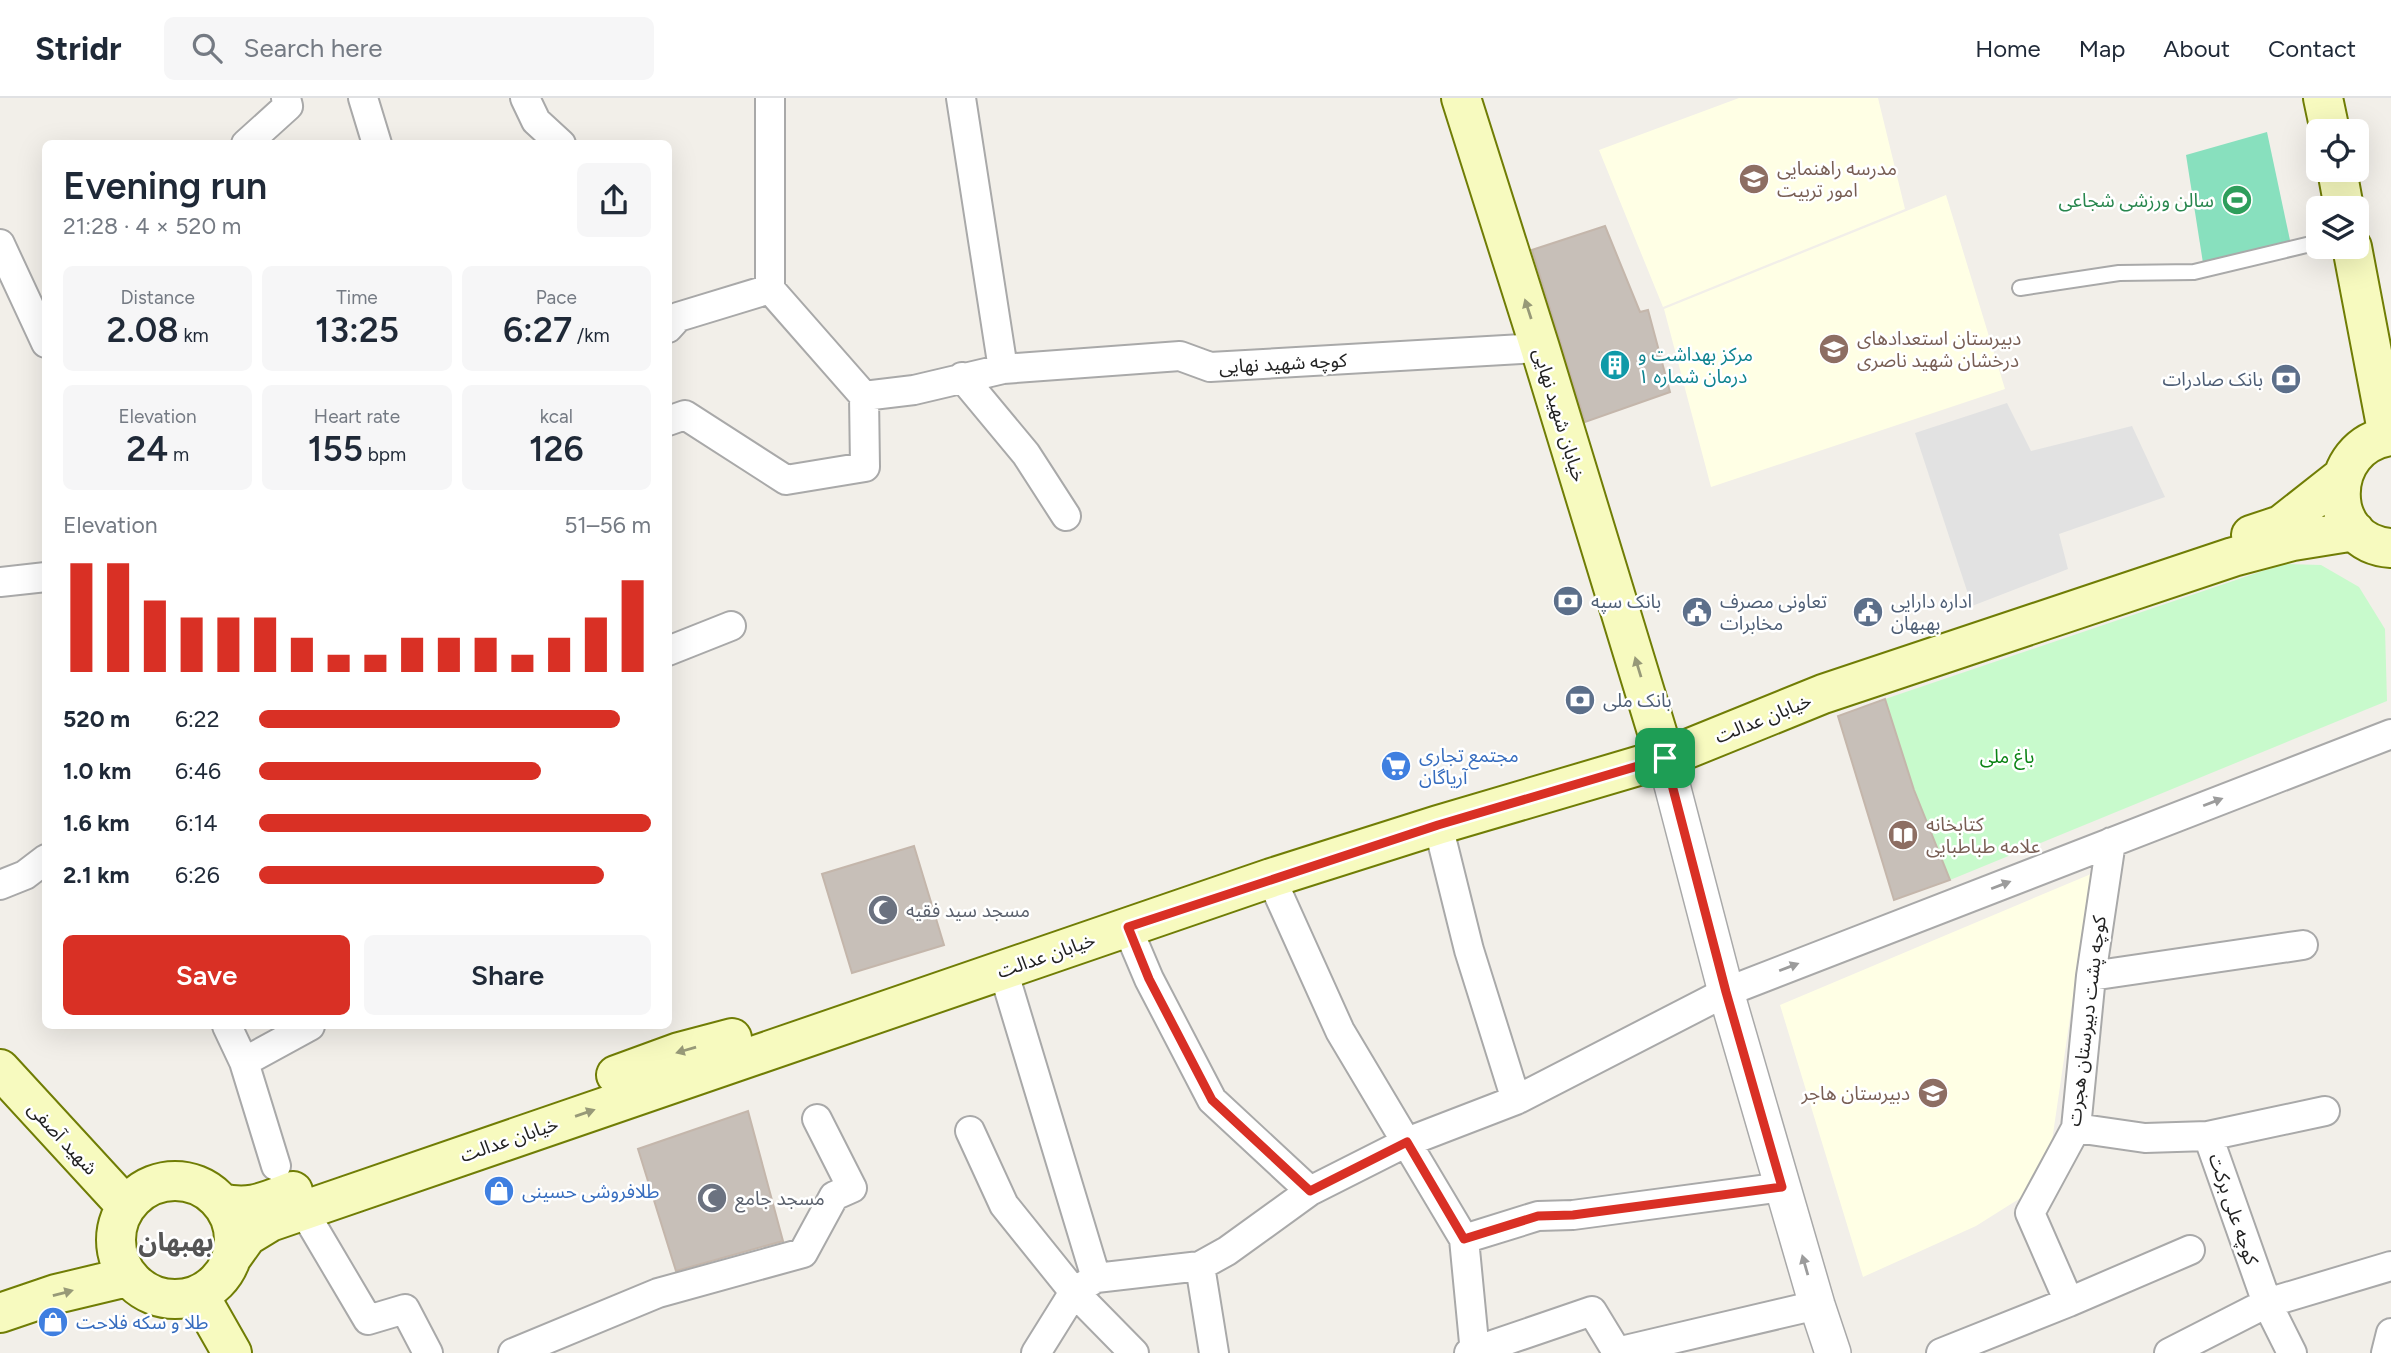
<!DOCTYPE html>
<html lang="en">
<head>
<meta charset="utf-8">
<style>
  :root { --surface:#fff; --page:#f6f6f7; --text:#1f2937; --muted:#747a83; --line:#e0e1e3; --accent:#d93025 }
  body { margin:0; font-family:Figtree,"Noto Sans Arabic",sans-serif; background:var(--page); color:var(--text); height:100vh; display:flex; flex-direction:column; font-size:26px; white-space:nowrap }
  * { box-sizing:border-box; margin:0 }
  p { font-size:23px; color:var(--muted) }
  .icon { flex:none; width:38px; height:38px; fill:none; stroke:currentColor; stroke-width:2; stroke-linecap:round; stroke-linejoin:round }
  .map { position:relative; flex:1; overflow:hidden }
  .panel { position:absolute; left:42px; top:42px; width:630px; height:889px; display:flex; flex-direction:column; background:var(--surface); border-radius:10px; box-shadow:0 7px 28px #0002 }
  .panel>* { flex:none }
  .tools { position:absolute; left:2306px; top:21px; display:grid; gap:14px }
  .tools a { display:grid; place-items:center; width:63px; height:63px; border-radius:10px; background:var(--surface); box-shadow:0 7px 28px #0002; font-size:35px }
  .pin { position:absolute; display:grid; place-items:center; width:60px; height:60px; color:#fff; margin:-30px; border-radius:14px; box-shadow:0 4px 10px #0006 }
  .round { display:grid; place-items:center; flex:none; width:74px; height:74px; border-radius:10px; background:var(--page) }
  .overview { display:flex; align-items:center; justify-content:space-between; height:119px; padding:0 21px }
  h1 { font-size:38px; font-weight:600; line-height:52px }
  .stats { display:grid; grid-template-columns:repeat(3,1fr); gap:10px; height:119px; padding:7px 21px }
  .stats div { display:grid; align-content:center; border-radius:10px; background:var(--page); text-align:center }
  .stats b { font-size:35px; font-weight:600 }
  .stats small { font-size:19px; font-weight:400 }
  .stats p { font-size:19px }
  .chart { height:196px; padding:14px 21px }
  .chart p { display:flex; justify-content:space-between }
  .chart svg { width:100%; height:126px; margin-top:7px; stroke:var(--accent); stroke-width:6 }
  .primary-button { display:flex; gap:14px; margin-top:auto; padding:14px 21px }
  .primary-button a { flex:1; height:80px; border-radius:10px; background:var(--accent); color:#fff; font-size:28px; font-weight:600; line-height:80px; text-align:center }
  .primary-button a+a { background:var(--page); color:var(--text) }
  ul { padding:0 21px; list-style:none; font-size:23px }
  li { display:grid; grid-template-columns:112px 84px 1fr; align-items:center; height:52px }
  li i { height:18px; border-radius:9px; background:var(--accent) }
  header { display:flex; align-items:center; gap:42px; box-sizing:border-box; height:98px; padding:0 35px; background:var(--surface); border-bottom:2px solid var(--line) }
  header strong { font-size:33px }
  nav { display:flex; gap:38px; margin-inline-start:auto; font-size:24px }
  .search { width:490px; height:63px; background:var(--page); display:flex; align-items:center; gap:18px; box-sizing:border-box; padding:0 24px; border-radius:10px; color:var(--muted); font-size:26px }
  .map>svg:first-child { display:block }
  .education { fill:#ffffe5 }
  .park { fill:#c8facc }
  .pitch { fill:#88e0be }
  .parking { fill:#e2e2e2 }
  .building { fill:#c7bfb8; stroke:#c4b6ab; stroke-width:2 }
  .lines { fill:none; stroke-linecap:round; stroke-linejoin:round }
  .service-casing { stroke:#a9a9a9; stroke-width:18 }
  .minor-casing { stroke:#a9a9a9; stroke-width:32 }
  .tertiary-casing { stroke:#a9a9a9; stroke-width:38 }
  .secondary-casing { stroke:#707d05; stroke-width:42 }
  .service { stroke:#fff; stroke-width:14 }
  .minor { stroke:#fff; stroke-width:28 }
  .tertiary { stroke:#fff; stroke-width:35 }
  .secondary { stroke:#f7fabf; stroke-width:38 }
  .oneway { fill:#979978 }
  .oneway2 { fill:#9c9c9c }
  .route-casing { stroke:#fff; stroke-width:14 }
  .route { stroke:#d93025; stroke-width:9 }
  .labels { text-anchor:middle; stroke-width:5; stroke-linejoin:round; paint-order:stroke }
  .education-label { font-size:19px; fill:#785e54; stroke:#fff; text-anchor:start }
  .leisure-label { font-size:19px; fill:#27864d; stroke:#fff; text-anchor:end }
  .culture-label { font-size:19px; fill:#0d838f; stroke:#fff; text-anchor:start }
  .street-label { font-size:19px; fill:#222; stroke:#fff }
  .service-label { font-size:19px; fill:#4e5e75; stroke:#fff; text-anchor:start }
  .shop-label { font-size:19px; fill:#366cbe; stroke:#fff; text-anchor:start }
  .park-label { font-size:19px; fill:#0c8416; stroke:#fff }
  .worship-label { font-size:19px; fill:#5b616d; stroke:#fff; text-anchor:start }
  .district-label { font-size:26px; font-weight:bold; fill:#555; stroke:#fff }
</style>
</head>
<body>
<header>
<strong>Stridr</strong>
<div class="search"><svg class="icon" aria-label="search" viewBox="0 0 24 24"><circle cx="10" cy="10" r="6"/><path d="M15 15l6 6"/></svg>Search here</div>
<nav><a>Home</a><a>Map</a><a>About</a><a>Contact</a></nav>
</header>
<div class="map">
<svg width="2391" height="1255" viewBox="0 0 2391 1255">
  <rect width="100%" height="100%" fill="#f2efe9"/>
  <!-- education -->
  <path class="education" d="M1739 0H1878L1905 111 1663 209 1599 52Z
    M1946 97 2005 291 1711 389 1664 211Z
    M2091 776 2046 1084 1976 1128 1863 1179 1780 907Z"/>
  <!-- park -->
  <path class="park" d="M2283 466 2321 467 2359 489 2385 531 2387 603 1950 782 1914 692 1885 601Z"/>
  <!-- pitch -->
  <path class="pitch" d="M2267 34 2291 147 2203 165 2186 57Z"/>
  <!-- parking -->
  <path class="parking" d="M2007 305 2031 353 2132 328 2165 399 2059 436 2068 471 1972 508 1915 335Z"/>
  <!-- building -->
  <path class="building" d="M1605 128 1640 214 1648 212 1670 294 1585 324 1532 152Z
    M1885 601 1914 692 1950 782 1894 802 1838 618Z
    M914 748 944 847 852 875 822 776Z
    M748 1013 783 1143 676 1173 638 1051Z"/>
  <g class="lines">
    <!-- service casing -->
    <g class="service-casing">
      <path id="service" d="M2020 190 2119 175 2194 174 2319 144"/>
    </g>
    <!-- minor casing -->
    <g class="minor-casing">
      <path id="minor" d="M363 0 377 46
        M525 0 536 23 561 46
        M961 0 1003 271
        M246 46 288 8 286 0
        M0 146 46 245
        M668 230 678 219 770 191
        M962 279 1026 356 1066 418
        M864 298 914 292 1003 271 1180 258 1210 269 1540 250
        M668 323 685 317 786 382 865 369 864 298 770 191V0
        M0 484 46 479
        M668 553 731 528
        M1438 727 1469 852 1516 1002
        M2111 744 2091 878 2076 1030 2030 1115 2069 1204 2190 1152
        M1271 780 1340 933 1464 1141 1475 1255
        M0 787 25 777 46 761
        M1127 829 1149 881 1212 1002 1310 1093
        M1003 872 1096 1180 1074 1194 1036 1255
        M2091 878 2303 847
        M227 928 244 964 276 1068
        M244 964 310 928
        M2076 1030 2145 1040 2208 1038
        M970 1033 1004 1107 1074 1194 1134 1255
        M303 1112 368 1222 405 1211 428 1255
        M1464 1141 1538 1118 1573 1117 1782 1089
        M1200 1168 1214 1255
        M1096 1180 1200 1168 1227 1153 1310 1093 1407 1044 1516 1002 1726 894 2391 636
        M513 1255 658 1195 803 1155 834 1098 852 1090 817 1021
        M1469 1255 1592 1213 1617 1254 1817 1207
        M1941 1255 2069 1204
        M2169 1255 2267 1205 2391 1168
        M2292 1255 2267 1205 2208 1038 2325 1013
        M2386 1255 2391 1235"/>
    </g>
    <!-- tertiary casing -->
    <g class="tertiary-casing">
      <path id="tertiary" d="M1665 660 1726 894 1817 1207 1833 1255"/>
    </g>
    <!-- secondary casing -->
    <g class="secondary-casing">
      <path id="secondary" d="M1461 0 1540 250 1665 660
        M2323 0 2330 33
        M2337 72 2344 110
        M2352 149 2388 338
        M2391 338C2324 347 2324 446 2391 450
        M2251 437 2281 427 2342 379
        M0 971 126 1108
        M616 977 679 954 732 940
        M116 1142a59 59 0 1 1 118 0a59 59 0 1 1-118 0Z
        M221 1105C251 1112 266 1103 293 1093
        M232 1159 247 1138 270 1124 1271 780 1438 727 1665 660 1823 596 2233 459 2293 443 2355 433
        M199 1197 232 1255
        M0 1215 56 1196 127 1179"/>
    </g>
    <!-- service -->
    <use href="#service" class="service"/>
    <!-- minor -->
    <use href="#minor" class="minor"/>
    <!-- tertiary -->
    <use href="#tertiary" class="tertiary"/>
    <!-- secondary -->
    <use href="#secondary" class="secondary"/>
  </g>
  <!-- one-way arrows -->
  <defs><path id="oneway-solid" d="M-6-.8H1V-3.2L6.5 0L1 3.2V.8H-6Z" transform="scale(1.75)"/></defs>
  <g class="oneway">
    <use href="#oneway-solid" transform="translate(1528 211) rotate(-108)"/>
    <use href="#oneway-solid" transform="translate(1638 569) rotate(-107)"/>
    <use href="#oneway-solid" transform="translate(686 952) rotate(164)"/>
    <use href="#oneway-solid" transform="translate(585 1015) rotate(-19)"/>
    <use href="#oneway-solid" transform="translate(63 1195) rotate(-15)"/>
  </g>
  <g class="oneway2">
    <use href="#oneway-solid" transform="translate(2213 704) rotate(-21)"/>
    <use href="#oneway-solid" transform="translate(2001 787) rotate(-21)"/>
    <use href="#oneway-solid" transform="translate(1789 869) rotate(-21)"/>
    <use href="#oneway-solid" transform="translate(1805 1167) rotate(-106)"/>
  </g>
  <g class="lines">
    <!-- route casing -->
    <g class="route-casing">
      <path id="route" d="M1665 660 1726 894 1782 1089 1573 1117 1538 1118 1464 1141 1407 1044 1310 1093 1212 1002 1149 881 1128 829 1438 727Z"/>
    </g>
    <!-- route -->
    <use href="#route" class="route"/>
  </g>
  <!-- icons -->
  <defs>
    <g id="school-disc" transform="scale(1.575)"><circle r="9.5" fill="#8d6e63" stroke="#fff"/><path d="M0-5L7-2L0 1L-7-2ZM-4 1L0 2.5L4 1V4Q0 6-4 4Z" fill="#fff"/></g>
    <g id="stadium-disc" transform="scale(1.575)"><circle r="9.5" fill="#2e9e5b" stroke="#fff"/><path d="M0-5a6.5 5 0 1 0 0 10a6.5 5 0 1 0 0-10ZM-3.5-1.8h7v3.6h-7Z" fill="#fff"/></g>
    <g id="building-disc" transform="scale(1.575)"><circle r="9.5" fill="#0f9aa8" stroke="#fff"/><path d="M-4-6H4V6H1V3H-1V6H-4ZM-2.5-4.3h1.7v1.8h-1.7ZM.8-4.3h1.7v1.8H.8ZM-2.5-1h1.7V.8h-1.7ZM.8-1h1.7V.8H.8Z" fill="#fff"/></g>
    <g id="bank-disc" transform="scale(1.575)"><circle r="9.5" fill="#5c6f8a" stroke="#fff"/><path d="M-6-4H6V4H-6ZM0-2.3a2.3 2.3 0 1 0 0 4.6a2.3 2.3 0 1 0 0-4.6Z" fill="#fff"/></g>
    <g id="civic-disc" transform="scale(1.575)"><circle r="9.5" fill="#5c6f8a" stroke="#fff"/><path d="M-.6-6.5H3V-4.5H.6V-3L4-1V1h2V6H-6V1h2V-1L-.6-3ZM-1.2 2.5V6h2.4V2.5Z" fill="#fff"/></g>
    <g id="supermarket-disc" transform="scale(1.575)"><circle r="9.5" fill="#3f7fe0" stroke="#fff"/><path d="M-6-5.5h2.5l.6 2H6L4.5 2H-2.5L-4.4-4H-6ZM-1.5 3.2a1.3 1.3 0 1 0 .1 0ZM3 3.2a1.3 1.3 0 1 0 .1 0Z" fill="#fff"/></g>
    <g id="library-disc" transform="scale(1.575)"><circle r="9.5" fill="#8d6e63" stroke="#fff"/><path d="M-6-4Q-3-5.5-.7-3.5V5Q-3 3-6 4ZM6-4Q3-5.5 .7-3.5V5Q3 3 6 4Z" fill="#fff"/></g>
    <g id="mosque-disc" transform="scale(1.575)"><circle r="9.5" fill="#6b7280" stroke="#fff"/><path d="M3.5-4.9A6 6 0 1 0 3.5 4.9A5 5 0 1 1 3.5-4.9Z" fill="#fff"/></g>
    <g id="shop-disc" transform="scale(1.575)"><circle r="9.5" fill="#3f7fe0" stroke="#fff"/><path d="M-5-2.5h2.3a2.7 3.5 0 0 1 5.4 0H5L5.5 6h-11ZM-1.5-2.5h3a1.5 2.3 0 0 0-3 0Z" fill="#fff"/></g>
  </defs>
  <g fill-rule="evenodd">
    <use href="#school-disc" x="1754" y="81"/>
    <use href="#stadium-disc" x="2237" y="102"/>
    <use href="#school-disc" x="1834" y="251"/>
    <use href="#building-disc" x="1615" y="267"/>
    <use href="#bank-disc" x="2286" y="281"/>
    <use href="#bank-disc" x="1568" y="503"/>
    <use href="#civic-disc" x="1697" y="514"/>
    <use href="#civic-disc" x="1868" y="514"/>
    <use href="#bank-disc" x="1580" y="602"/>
    <use href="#supermarket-disc" x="1396" y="668"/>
    <use href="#library-disc" x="1903" y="737"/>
    <use href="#mosque-disc" x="883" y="812"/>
    <use href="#school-disc" x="1933" y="995"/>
    <use href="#shop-disc" x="499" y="1093"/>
    <use href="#mosque-disc" x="712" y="1100"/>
    <use href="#shop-disc" x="53" y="1224"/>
  </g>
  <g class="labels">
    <!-- education labels -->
    <g class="education-label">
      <text x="1777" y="77">مدرسه راهنمایی<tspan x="1777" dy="22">امور تربیت</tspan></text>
      <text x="1857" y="247">دبیرستان استعدادهای<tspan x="1857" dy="22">درخشان شهید ناصری</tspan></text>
      <text x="1926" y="733">کتابخانه<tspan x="1926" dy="22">علامه طباطبایی</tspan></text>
      <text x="1910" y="1002" text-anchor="end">دبیرستان هاجر</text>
    </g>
    <!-- leisure labels -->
    <g class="leisure-label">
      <text x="2214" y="109">سالن ورزشی شجاعی</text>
    </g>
    <!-- culture labels -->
    <g class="culture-label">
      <text x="1638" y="263">مرکز بهداشت و<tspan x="1638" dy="22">درمان شماره ۱</tspan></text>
    </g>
    <!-- street labels -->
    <g class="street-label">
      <text transform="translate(1283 265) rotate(-3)" y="7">کوچه شهید نهایی</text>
      <text transform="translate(1560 317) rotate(73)" y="7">خیابان شهید نهایی</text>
      <text transform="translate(1763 620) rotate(-22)" y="7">خیابان عدالت</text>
      <text transform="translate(1046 857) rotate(-19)" y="7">خیابان عدالت</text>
      <text transform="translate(2086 923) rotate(-83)" y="7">کوچه پشت دبیرستان هجرت</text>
      <text transform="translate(63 1040) rotate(47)" y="7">شهید آصفی</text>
      <text transform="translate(509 1041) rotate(-19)" y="7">خیابان عدالت</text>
      <text transform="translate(2234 1111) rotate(71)" y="7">کوچه علی برکت</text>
    </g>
    <!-- service labels -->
    <g class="service-label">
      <text x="2263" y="288" text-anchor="end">بانک صادرات</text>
      <text x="1591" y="510">بانک سپه</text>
      <text x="1720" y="510">تعاونی مصرف<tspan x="1720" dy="22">مخابرات</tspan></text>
      <text x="1891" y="510">اداره دارایی<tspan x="1891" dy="22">بهبهان</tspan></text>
      <text x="1603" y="609">بانک ملی</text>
    </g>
    <!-- shop labels -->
    <g class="shop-label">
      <text x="1419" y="664">مجتمع تجاری<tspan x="1419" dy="22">آریاگان</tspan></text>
      <text x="522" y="1100">طلافروشی حسینی</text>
      <text x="76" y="1231">طلا و سکه فلاحت</text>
    </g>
    <!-- park labels -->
    <g class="park-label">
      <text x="2007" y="665">باغ ملی</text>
    </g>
    <!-- worship labels -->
    <g class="worship-label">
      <text x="906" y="819">مسجد سید فقیه</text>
      <text x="735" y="1107">مسجد جامع</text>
    </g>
    <!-- district labels -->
    <g class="district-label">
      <text x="176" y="1153">بهبهان</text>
    </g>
  </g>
</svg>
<div class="tools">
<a><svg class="icon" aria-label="locate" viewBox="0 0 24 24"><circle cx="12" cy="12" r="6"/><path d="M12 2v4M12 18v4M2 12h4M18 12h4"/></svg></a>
<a><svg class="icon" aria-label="layers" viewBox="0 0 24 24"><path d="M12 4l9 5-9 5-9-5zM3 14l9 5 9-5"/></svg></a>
</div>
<div class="pin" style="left:1665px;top:660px;background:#1e9e55"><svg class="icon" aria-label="arrive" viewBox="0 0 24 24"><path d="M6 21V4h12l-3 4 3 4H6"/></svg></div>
<section class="panel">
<div class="overview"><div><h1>Evening run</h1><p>21:28 · 4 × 520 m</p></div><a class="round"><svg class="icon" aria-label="share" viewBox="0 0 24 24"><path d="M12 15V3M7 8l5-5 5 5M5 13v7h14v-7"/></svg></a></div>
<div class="stats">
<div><p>Distance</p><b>2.08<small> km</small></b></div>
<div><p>Time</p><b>13:25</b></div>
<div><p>Pace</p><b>6:27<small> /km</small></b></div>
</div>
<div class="stats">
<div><p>Elevation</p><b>24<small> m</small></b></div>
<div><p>Heart rate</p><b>155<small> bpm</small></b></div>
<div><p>kcal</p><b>126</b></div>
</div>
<div class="chart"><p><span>Elevation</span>51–56 m</p>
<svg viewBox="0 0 160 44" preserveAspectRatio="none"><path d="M5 44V6M15 44V6M25 44V19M35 44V25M45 44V25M55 44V25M65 44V32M75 44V38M85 44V38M95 44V32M105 44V32M115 44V32M125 44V38M135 44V32M145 44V25M155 44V12"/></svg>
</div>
<ul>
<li><b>520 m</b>6:22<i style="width:92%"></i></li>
<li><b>1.0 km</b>6:46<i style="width:72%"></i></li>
<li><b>1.6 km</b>6:14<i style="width:100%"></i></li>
<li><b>2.1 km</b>6:26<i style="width:88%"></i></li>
</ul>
<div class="primary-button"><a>Save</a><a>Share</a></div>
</section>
</div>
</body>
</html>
